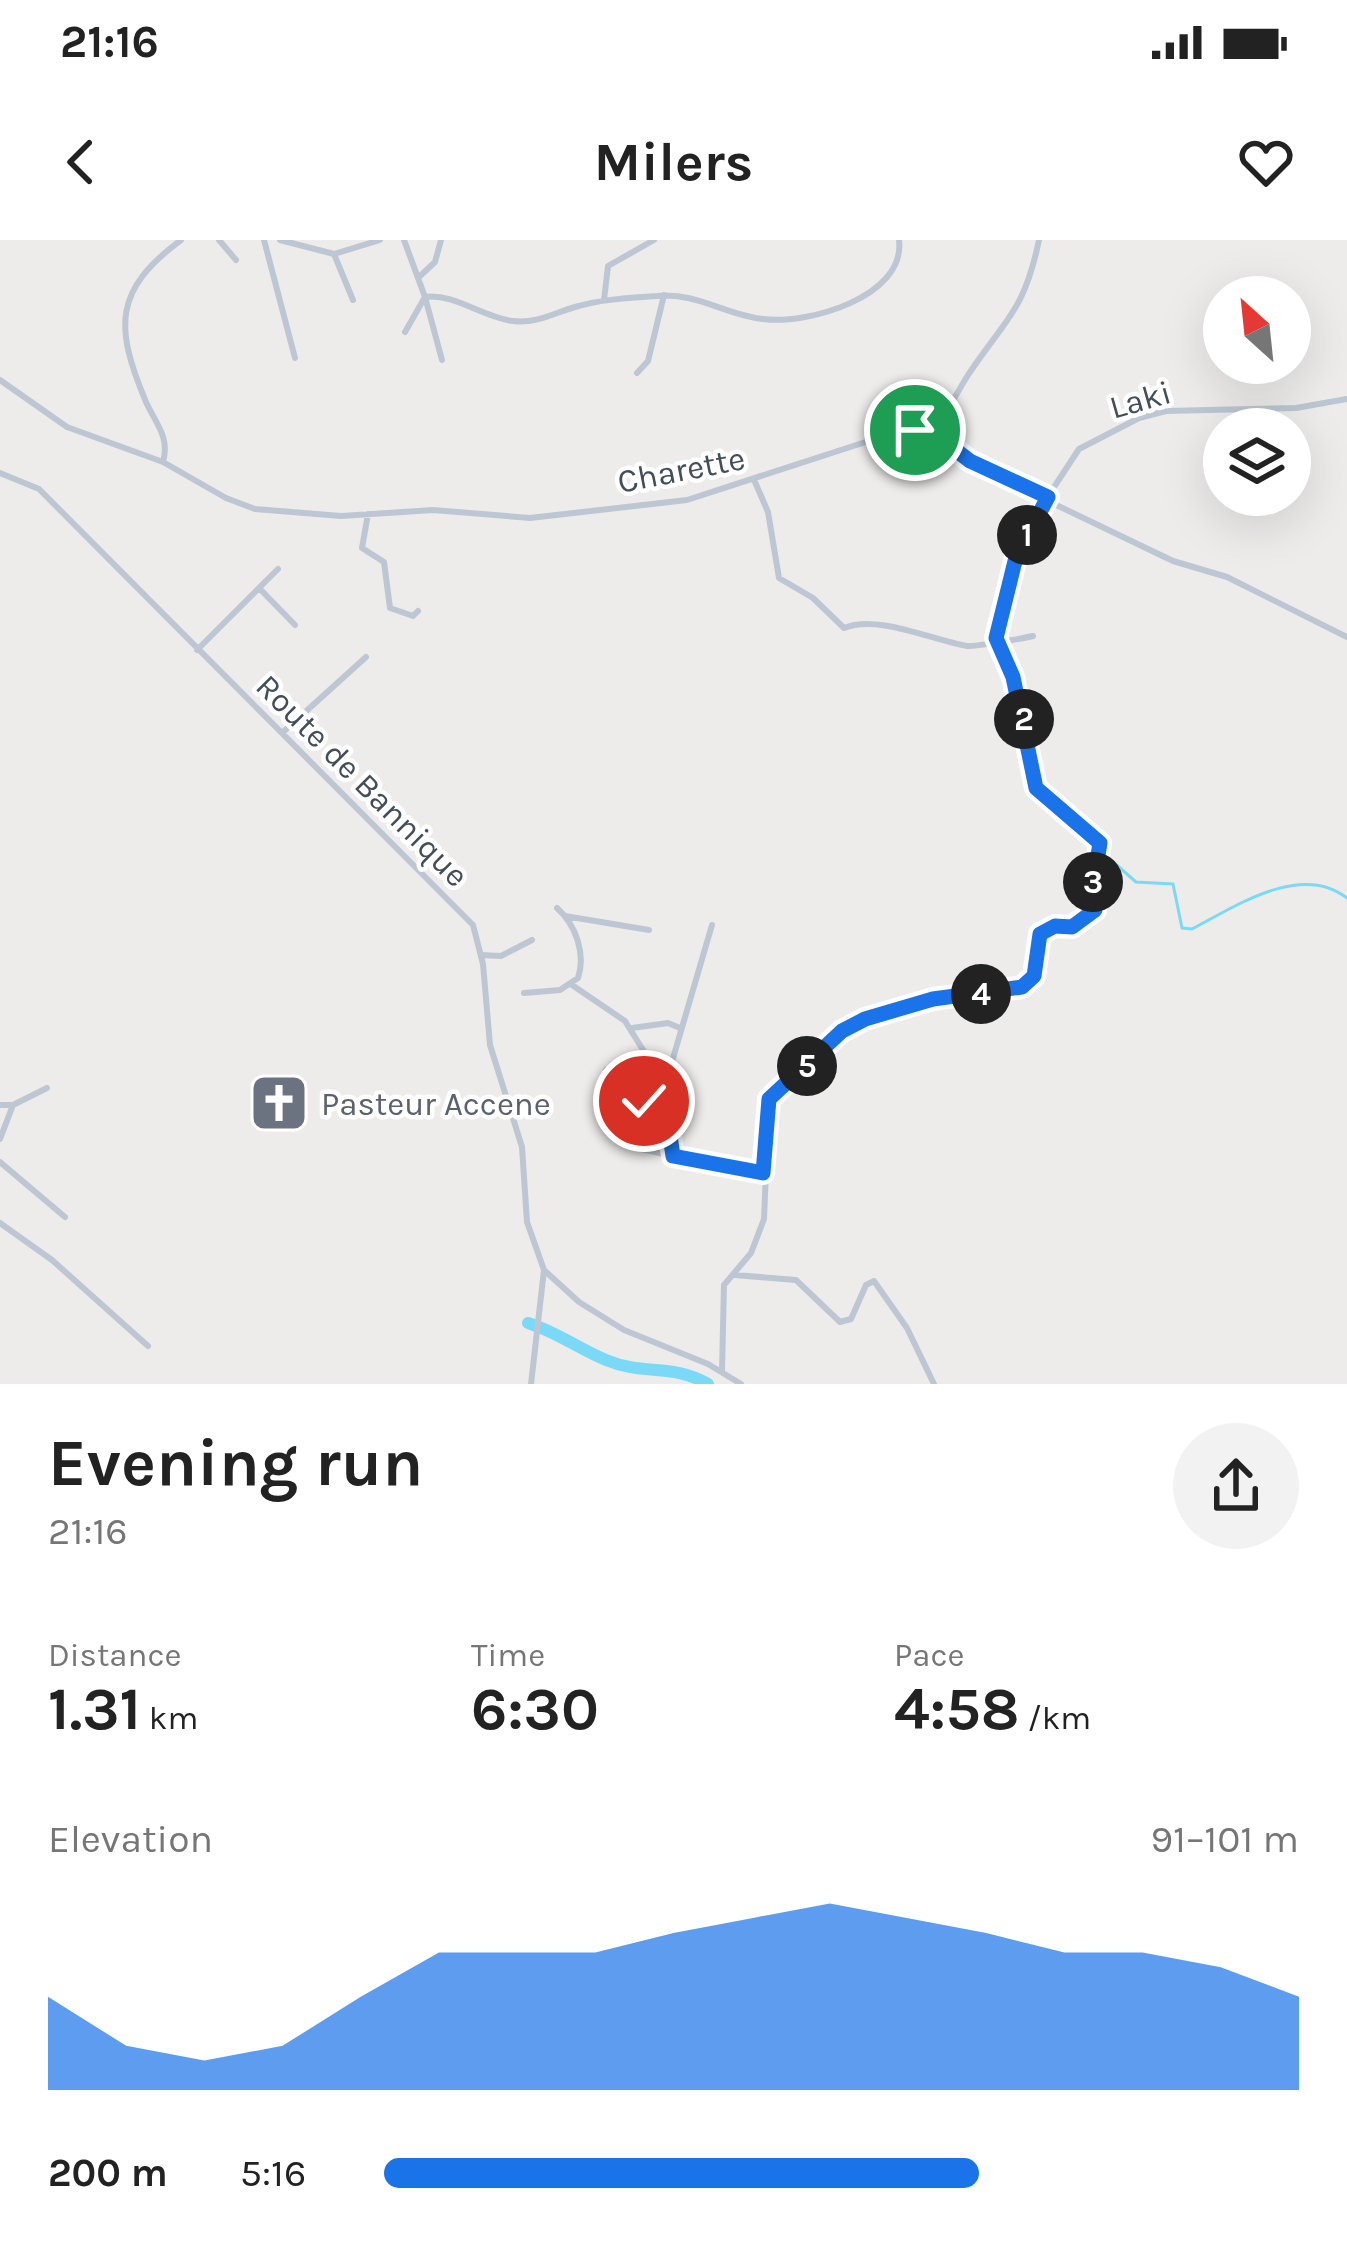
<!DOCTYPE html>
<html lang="en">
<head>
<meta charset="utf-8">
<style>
  :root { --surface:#fff; --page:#f2f2f2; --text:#222; --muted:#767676; --accent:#1a73e8 }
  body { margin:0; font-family:Karla,sans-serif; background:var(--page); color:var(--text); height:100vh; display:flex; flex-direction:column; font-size:45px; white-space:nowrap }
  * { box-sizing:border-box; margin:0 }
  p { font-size:39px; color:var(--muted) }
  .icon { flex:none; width:66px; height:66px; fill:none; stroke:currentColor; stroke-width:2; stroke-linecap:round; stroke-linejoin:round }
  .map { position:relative; height:1144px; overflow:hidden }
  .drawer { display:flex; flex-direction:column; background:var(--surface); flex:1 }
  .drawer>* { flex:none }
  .needle { width:78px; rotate:333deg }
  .tools { position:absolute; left:1203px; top:36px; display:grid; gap:24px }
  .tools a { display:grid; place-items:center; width:108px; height:108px; border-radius:50%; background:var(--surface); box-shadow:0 12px 48px #0002; font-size:60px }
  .pin { position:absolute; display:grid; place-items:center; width:102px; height:102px; color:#fff; margin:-51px; border:6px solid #fff; border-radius:50%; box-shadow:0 3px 12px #0007 }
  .km { position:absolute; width:60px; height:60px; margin:-30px; border-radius:50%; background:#222; color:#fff; font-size:33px; line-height:60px; text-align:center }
  .round { display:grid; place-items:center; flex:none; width:126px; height:126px; border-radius:63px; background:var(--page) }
  .overview { display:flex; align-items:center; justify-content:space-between; height:204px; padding:0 48px }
  h1 { font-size:66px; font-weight:700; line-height:90px }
  .stats { display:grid; grid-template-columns:repeat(3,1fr); gap:18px; height:204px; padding:12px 48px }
  .stats div { display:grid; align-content:center }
  .stats b { font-size:60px; font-weight:700 }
  .stats small { font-size:33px; font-weight:400 }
  .stats p { font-size:33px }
  .chart { height:336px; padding:24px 48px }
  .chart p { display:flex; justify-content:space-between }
  .chart svg { width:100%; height:216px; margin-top:12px; fill:var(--accent); opacity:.7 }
  ul { padding:0 48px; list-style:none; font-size:39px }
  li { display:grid; grid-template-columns:192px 144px 1fr; align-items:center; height:90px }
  li i { height:30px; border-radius:15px; background:var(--accent) }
  .status { display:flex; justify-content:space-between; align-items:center; height:84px; padding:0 60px; background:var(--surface); direction:ltr }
  .status svg { height:33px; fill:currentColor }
  header { display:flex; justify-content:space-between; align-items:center; height:156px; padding:0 48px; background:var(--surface); font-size:54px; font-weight:700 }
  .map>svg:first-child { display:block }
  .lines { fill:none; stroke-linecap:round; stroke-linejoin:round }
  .stream { stroke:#79d9f6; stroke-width:3 }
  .river { stroke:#79d9f6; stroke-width:12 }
  .minor { stroke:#bcc7d3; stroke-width:6 }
  .route-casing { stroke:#fff; stroke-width:24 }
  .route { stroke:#1a73e8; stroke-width:15 }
  .labels { text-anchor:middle; stroke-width:9; stroke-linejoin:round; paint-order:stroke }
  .street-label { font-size:33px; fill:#424e5a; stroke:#fff }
  .worship-label { font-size:33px; fill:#5b616d; stroke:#fff; text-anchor:start }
</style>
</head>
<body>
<div class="status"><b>21:16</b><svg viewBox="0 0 49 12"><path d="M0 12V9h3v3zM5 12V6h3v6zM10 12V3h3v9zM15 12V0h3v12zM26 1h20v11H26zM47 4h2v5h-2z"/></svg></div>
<header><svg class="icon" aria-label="back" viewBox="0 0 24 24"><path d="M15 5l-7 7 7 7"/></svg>Milers<svg class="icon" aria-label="heart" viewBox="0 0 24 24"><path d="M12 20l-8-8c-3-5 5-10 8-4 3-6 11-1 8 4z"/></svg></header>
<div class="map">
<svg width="1347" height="1144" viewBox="0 0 1347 1144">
  <rect width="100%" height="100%" fill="#eeebeb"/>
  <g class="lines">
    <!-- stream -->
    <path class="stream" d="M1111 620 1136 642 1173 644 1182 688 1192 689C1236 666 1301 622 1347 658"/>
    <!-- river -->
    <path class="river" d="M528 1083C557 1092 579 1109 606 1120 644 1136 671 1123 708 1144"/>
    <!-- minor -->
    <path class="minor" d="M219 0 236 20
      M264 0 295 118
      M280 0 334 14 380 0
      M404 0 425 57C455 53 483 78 513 81 536 84 554 73 575 67 602 59 630 58 657 56 697 52 725 75 763 79 807 85 906 57 899 0
      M334 14 353 60
      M419 37 435 22 441 0
      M425 57 442 120
      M604 60 608 26 654 0
      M405 92 425 57
      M637 133 648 121 664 55
      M0 140 67 187 163 222 226 258 255 269 341 276 433 270 530 278 687 260 881 197 925 190 998 237 1173 321 1227 337 1347 397
      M932 192C947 174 956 154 968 135 1006 78 1024 72 1039 0
      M163 222C170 197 156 184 146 162 114 86 114 50 181 0
      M0 233 39 249 473 685 483 724 490 805 522 907 527 982 544 1030 579 1062 624 1090 708 1124 741 1144
      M755 242 768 272 779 338 813 358 844 388C877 374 932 400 967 406 972 407 1025 398 1033 396
      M368 274 362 308 384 322 390 368 413 376 418 371
      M260 349 295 385
      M197 410 278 329
      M282 493 366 417
      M565 676 649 690
      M712 685 664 849 668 908 683 920 763 933
      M481 715 501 716 532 700
      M572 745 625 781 648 818 669 833
      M524 753 560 750 578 738C586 714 576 685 557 668
      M632 788 668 783 680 788
      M606 830 643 861 664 857
      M643 861 632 907 673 916
      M0 865H13
      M0 899 13 865 47 848
      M0 922 65 977
      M0 983 52 1020 148 1106
      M735 1035 796 1040 840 1082 851 1079 866 1045 874 1041 907 1088 934 1144
      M722 1131 724 1045 751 1013 764 979 769 859 842 791 865 779 905 765 1028 744 1040 694 1055 686 1073 687 1095 670 1092 652 1100 603 1036 548 1013 437 996 398 1000 362 1037 273 1079 209 1139 178 1166 171 1296 168 1347 159
      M531 1144 544 1030"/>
  </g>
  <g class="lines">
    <!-- route casing -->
    <g class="route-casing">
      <path id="route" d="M644 861 664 857 673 916 763 933 769 859 842 791 865 779 933 759 1022 747 1034 736 1040 694 1055 686 1072 687 1095 670 1092 652 1100 603 1036 548 1013 437 996 398 1016 317 1048 257 970 221 932 192 915 190"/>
    </g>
    <!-- route -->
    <use href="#route" class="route"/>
  </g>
  <!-- icons -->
  <defs>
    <g id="church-square" transform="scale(3)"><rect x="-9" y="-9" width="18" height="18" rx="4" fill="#6b7280" stroke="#fff"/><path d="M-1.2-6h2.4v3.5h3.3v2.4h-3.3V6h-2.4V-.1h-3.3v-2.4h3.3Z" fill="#fff"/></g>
  </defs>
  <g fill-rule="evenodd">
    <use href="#church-square" x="279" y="863"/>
  </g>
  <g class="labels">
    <!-- street labels -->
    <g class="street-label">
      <text transform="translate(1140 159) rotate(-16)" y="12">Laki</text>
      <text transform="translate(681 229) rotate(-11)" y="12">Charette</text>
      <text transform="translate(363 540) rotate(45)" y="12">Route de Bannique</text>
    </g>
    <!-- worship labels -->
    <g class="worship-label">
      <text x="321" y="875">Pasteur Accene</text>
    </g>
  </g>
</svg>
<div class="tools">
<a><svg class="needle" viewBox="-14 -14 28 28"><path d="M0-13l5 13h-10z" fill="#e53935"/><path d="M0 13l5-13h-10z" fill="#767676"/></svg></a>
<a><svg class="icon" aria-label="layers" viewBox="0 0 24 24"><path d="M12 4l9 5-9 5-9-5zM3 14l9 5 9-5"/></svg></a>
</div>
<div class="pin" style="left:915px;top:190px;background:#1e9e55"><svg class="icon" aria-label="arrive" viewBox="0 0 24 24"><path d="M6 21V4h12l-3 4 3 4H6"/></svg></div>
<div class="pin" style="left:644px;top:861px;background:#d93025"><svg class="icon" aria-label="check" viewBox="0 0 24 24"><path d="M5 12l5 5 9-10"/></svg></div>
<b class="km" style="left:1027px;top:295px">1</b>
<b class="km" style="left:1024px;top:479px">2</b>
<b class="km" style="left:1093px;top:642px">3</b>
<b class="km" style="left:981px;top:754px">4</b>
<b class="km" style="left:807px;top:826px">5</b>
</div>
<section class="drawer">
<div class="overview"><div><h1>Evening run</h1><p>21:16</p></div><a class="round"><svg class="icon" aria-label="share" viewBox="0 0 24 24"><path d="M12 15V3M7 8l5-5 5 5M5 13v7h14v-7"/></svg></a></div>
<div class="stats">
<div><p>Distance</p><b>1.31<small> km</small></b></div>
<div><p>Time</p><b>6:30</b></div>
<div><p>Pace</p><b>4:58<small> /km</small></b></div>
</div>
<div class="chart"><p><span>Elevation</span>91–101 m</p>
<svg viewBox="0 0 160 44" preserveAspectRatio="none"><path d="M0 44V25L10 35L20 38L30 35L40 25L50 16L60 16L70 16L80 12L90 9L100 6L110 9L120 12L130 16L140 16L150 19L160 25V44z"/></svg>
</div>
<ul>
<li><b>200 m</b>5:16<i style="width:65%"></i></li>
</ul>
</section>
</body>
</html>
